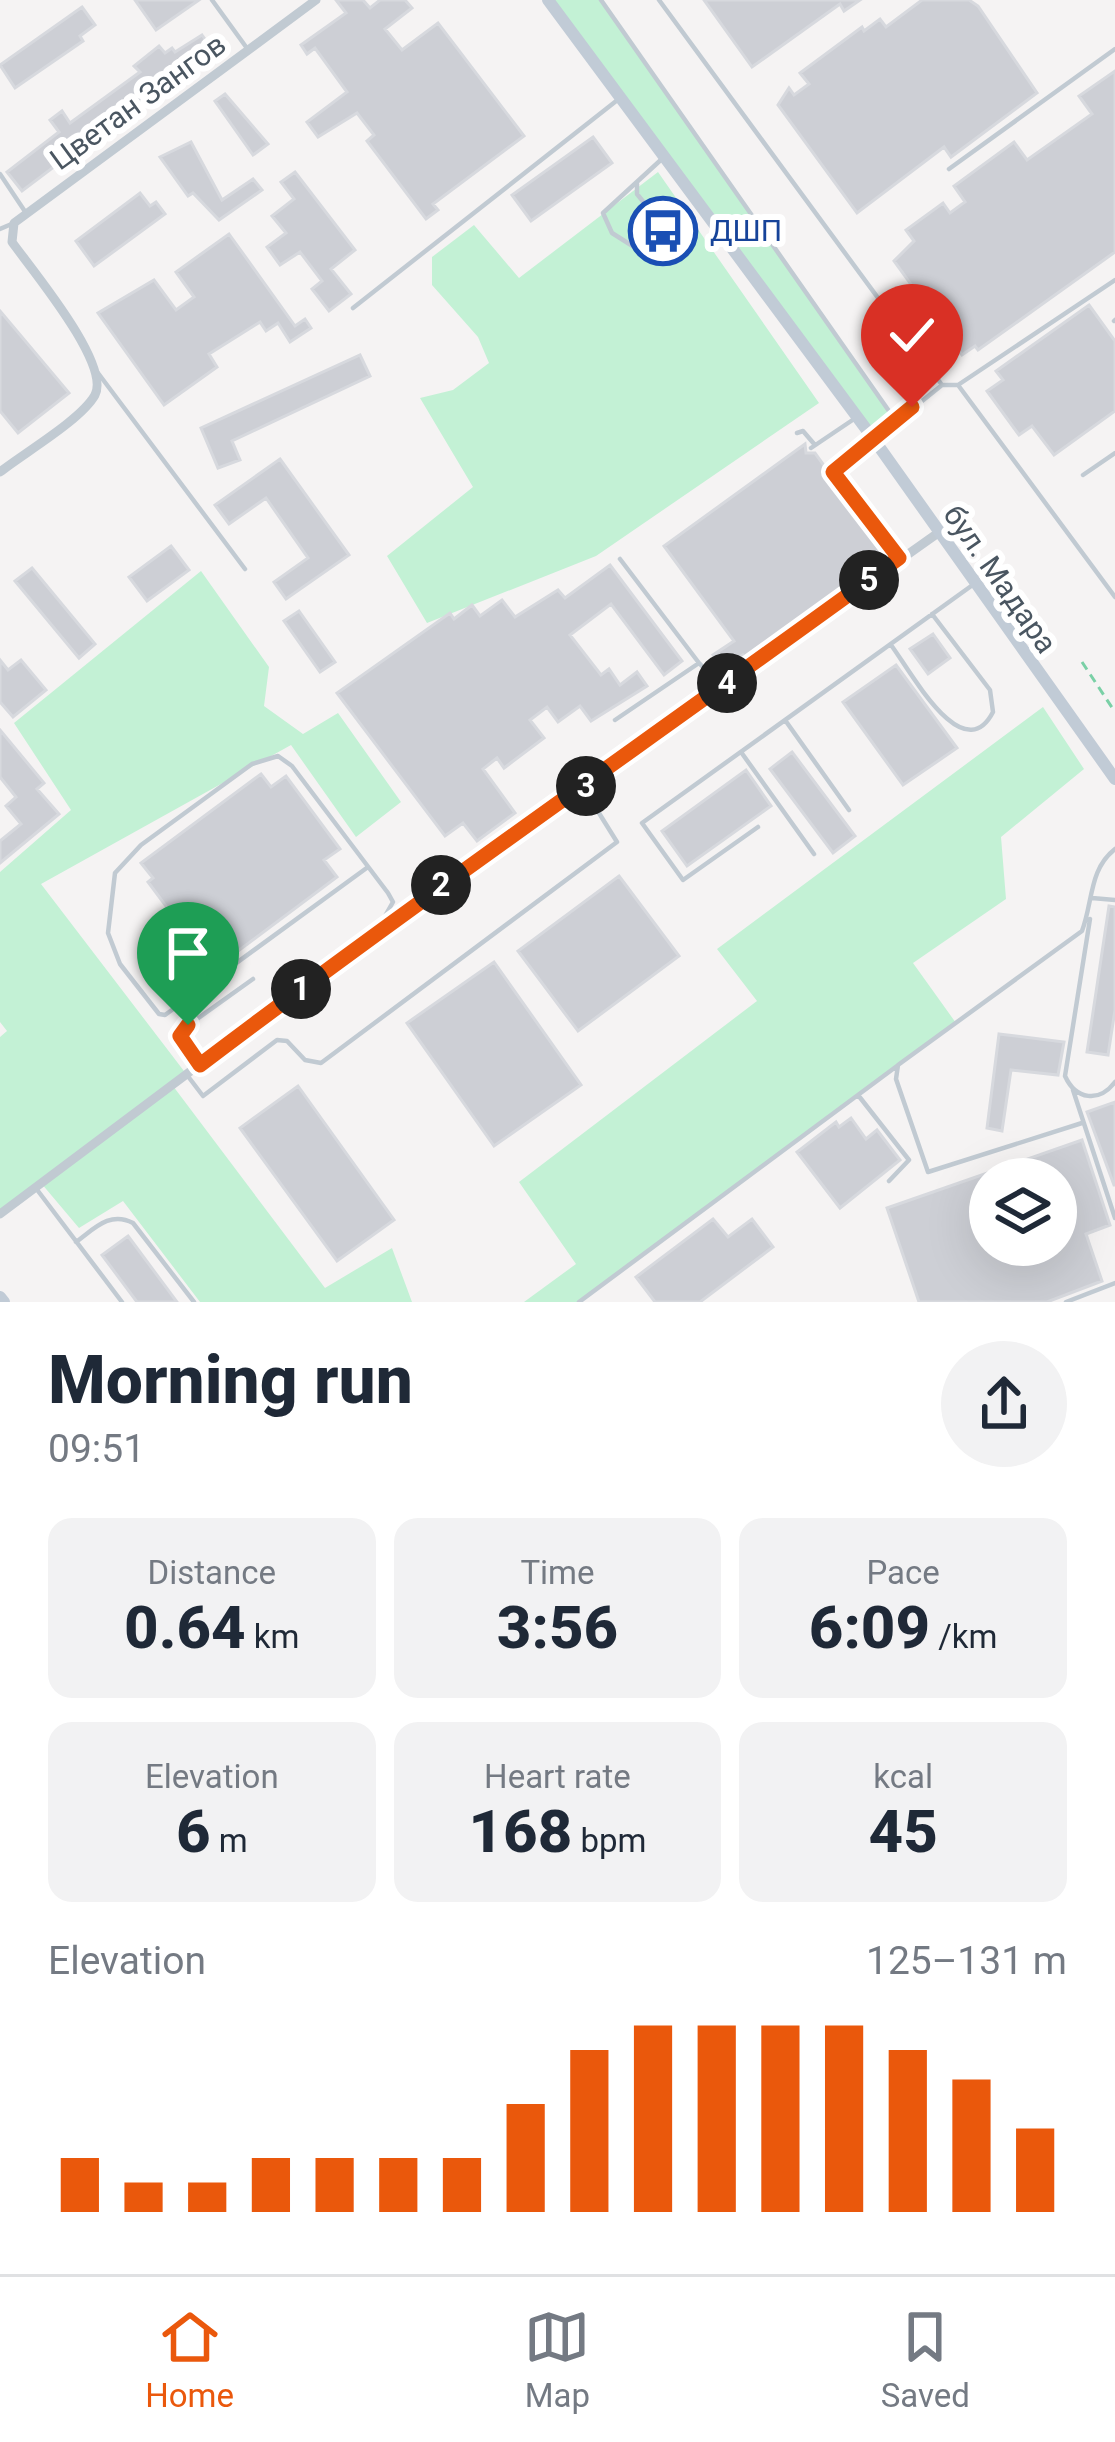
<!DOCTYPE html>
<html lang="en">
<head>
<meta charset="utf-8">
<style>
  :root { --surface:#fff; --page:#f2f2f3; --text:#1f2937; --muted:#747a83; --line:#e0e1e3; --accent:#ea580c }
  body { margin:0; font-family:Roboto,sans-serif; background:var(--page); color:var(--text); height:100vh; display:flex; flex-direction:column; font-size:45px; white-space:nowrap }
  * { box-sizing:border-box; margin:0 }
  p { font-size:39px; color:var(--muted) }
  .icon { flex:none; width:66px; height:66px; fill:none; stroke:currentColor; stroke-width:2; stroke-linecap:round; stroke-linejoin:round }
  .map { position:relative; height:1302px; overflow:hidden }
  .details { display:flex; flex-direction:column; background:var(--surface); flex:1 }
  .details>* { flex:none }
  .fabs { position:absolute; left:969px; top:1158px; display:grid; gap:24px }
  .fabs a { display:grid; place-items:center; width:108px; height:108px; border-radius:50%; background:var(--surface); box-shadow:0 12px 48px #0002; font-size:60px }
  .pin { position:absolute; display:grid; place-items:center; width:102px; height:102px; color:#fff; margin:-123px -51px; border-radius:50% 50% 50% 0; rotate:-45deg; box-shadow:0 0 12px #0007 }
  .pin .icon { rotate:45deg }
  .km { position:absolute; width:60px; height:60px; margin:-30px; border-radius:50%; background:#222; color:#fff; font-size:33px; line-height:60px; text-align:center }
  .round { display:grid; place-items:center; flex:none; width:126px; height:126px; border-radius:63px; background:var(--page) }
  .headline { display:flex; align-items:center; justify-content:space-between; height:204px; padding:0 48px }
  h1 { font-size:66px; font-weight:800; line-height:90px }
  .figures { display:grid; grid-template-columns:repeat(3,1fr); gap:18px; height:204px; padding:12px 48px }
  .figures div { display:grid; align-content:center; border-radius:24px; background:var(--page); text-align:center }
  .figures b { font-size:60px; font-weight:800 }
  .figures small { font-size:33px; font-weight:400 }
  .figures p { font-size:33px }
  .chart { height:336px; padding:24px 48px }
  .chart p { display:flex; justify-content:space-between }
  .chart svg { width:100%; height:216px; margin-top:12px; stroke:var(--accent); stroke-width:6 }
  .tab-bar { display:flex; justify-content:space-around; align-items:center; height:168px; border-top:3px solid var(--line); background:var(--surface); font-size:33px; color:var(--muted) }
  .tab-bar a { display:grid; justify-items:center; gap:6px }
  .tab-bar .active { color:var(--accent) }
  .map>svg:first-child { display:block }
  .green { fill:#c3f1d5 }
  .building { fill:#cdcfd5; stroke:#d7d9de; stroke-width:3; fill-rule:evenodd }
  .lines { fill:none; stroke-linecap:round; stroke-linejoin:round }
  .path { stroke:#7ad0a6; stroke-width:3; stroke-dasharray:9 6; stroke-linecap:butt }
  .lane { stroke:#c1cad2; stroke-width:4.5 }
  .street { stroke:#c1cad2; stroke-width:9 }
  .secondary { stroke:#c1cbd6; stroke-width:12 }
  .route-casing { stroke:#fff; stroke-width:24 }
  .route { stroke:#ea580c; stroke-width:15 }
  .labels { text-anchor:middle; stroke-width:12; stroke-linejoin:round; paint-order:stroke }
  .street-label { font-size:30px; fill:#4a5661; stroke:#fff }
  .transit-label { font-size:30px; fill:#164399; stroke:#fff; text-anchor:start }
</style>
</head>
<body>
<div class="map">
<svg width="1115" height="1302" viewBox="0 0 1115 1302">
  <rect width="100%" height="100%" fill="#f5f3f3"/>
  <!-- green -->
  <path class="green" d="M548 0H601L896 421 873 439Z
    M658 172 819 403 596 556 427 623 387 556 473 487 420 398 453 390 489 363 478 337 432 285V257L474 225 519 278Z
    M201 571 269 667 264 706 303 734 338 713 401 802 356 837 291 745 41 884 187 1075 173 1086 325 1288 392 1248 412 1302H200L123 1201 79 1228 41 1183 0 1214V1037L7 1031 0 1022V872L71 810 14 723Z
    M1043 707 1084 769 1001 837 1006 899 913 963 956 1023 579 1302H524L576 1264 519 1182 757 1001 717 949Z"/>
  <!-- building -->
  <path class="building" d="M135 0H199L156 30Z
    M336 0H363L370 8 380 0H405L412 8 385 29 402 50 438 23 524 136 433 204 438 210 426 219 367 141 374 135 357 113 318 137 307 122 347 92 315 48 307 54 301 45 346 13Z
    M704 0H860L844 11 840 4 752 67Z
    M922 0H969L978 6 1037 93 951 157 944 147 857 213 778 105 789 88 794 95 809 84 800 73 862 27 864 31 880 19 886 27Z
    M82 7 95 25 80 36 83 41 15 88 0 65Z
    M202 35 212 49 177 75 180 79 169 87 165 83 22 191 7 172 59 132 50 120 62 111 70 123 140 72 134 66 159 46 165 53 172 48 175 52Z
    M1115 71V252L978 350 975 346 962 355 894 261 914 241 906 230 943 203 950 213 965 202 954 186 1014 142 1027 160 1092 114 1079 96Z
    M225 94 268 144 253 155 215 101Z
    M593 137 612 163 531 221 512 195Z
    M191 142 222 200 253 179 262 190 219 220 193 193 188 196 160 157Z
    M295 172 355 250 331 269 351 294 329 311 312 289 322 281 300 252 280 265 267 247 286 233 272 216 294 199 281 182Z
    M140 193 150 206 156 202 165 214 94 266 76 241Z
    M229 234 295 326 305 319 311 328 290 342 278 323 266 331 260 322 209 354 217 367 164 405 98 313 154 280 176 310 194 297 176 272Z
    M1089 305 1115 341V411L1054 455 1032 426 1019 435 987 391 1003 380 996 371Z
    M0 311 69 393 18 433 0 411Z
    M360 355 370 376 232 441 240 460 218 468 201 428Z
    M805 444 806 453H815L889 556 746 658 743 655 723 669 713 655 734 641 664 546Z
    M280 459 349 555 286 599 274 582 308 558 266 498 229 524 215 505Z
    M171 546 189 570 147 601 129 577Z
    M610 565 682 661 664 675 611 604 570 635 601 675 609 669 620 685 637 672 647 686 591 721 580 706 558 722 547 707 530 720 544 738 504 768 497 758 483 769 515 813 477 841 463 823 445 836 337 693 450 613 454 619 472 605 480 616 502 600 515 617 558 590 565 598Z
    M32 568 95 644 79 658 15 581Z
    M299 611 335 662 320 672 284 621Z
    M933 634 950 658 928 674 910 649Z
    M0 660 8 670 21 660 46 690 13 717 0 702Z
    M896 665 957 748 903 785 843 702Z
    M0 730 44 783 37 789 59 814 0 863V841L21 824 6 806 16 797 0 777Z
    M792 752 855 836 833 853 770 769Z
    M746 770 771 806 687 866 662 831Z
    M261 774 271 787 286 776 340 849 324 860 337 877 218 966 206 949 201 953 148 882 153 878 141 863Z
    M619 876 679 956 578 1031 518 951Z
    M1109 906 1115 907V1010L1108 1055 1087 1052Z
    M494 962 581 1085 494 1146 407 1023Z
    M999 1034 1064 1042 1058 1075 1011 1070 1002 1131 987 1128Z
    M298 1086 394 1220 337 1261 240 1128Z
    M1115 1102V1185H1114L1087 1112Z
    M851 1118 866 1139 877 1130 900 1160 840 1208 797 1152 836 1122 839 1127Z
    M1082 1140 1110 1225 1086 1234 1102 1281 1047 1302H919L887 1208ZM990 1179H1056V1245H990Z
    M713 1219 728 1237 752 1219 773 1247 700 1302H655L636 1277Z
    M128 1236 177 1302H137L102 1255Z"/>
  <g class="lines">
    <!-- path -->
    <path class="path" d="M1082 662 1115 712"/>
    <!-- lane -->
    <path class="lane" d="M212 0 249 51
      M601 0 896 421
      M659 0 942 385
      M949 169 1115 49
      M0 174 26 213
      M637 184V194L663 226 657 245 642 252 612 233 603 213 664 157
      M0 229 14 223
      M353 308 620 98
      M1114 321 1115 320
      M98 373 245 569
      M958 385 1115 597
      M797 433 803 431 815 445
      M811 448 857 417
      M1083 475 1115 453
      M899 558 834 472 942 385H958L1115 280
      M620 559 699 663
      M891 645C910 670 963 770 993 712L990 690 932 614
      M615 720 699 663 722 687
      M785 720 849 810
      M741 752 814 854
      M758 827 683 880 642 823 974 584
      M368 867 165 1015 159 1014 120 964 108 933 115 873 141 845 252 764 278 756 292 766 388 893 393 902 381 923
      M1092 898 1115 900
      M1090 919 1065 1076C1076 1100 1099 1103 1115 1082
      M200 1065 180 1036 183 1029 253 979
      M187 1075 203 1096 277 1040 287 1041 305 1060 321 1063 617 842 584 789
      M1073 1090 1115 1218
      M858 1095 909 1160 889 1181
      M1082 1123 928 1172 896 1079 898 1065 1082 931C1093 902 1089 869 1115 849
      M35 1187 122 1302
      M76 1242C95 1228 110 1211 133 1223L194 1302
      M579 1302 897 1066
      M1066 1302 1115 1283"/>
    <!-- street -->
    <path class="street" d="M0 472C24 453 81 420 95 395 111 364 32 270 12 242L14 223 316 0
      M0 1214 395 918 938 533"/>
    <!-- secondary -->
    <path class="secondary" d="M548 0 875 441 1115 779
      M0 1297 4 1302"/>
  </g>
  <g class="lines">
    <!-- route casing -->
    <g class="route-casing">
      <path id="route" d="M188 1025 180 1036 200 1065C430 891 666 728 899 558L833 472 912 407"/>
    </g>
    <!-- route -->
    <use href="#route" class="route"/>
  </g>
  <!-- icons -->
  <defs>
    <g id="bus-ring" transform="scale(3.45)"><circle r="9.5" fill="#fff" stroke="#1a4fb4" stroke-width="1.5"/><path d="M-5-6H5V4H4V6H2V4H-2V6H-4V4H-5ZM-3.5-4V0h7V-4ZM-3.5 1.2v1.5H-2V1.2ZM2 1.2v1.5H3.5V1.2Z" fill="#1a4fb4"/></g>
  </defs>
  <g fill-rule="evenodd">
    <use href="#bus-ring" x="663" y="231"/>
  </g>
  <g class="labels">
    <!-- street labels -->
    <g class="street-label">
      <text transform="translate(138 102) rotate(-36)" y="10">Цветан Зангов</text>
      <text transform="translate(1000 579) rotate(55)" y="10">бул. Мадара</text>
    </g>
    <!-- transit labels -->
    <g class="transit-label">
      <text x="710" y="241">ДШП</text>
    </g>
  </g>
</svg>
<div class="fabs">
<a><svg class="icon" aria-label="layers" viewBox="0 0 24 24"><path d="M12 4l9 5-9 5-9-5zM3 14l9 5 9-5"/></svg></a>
</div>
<div class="pin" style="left:188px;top:1025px;background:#1e9e55"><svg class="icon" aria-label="arrive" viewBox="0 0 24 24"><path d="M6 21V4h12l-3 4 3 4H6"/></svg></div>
<div class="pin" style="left:912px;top:407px;background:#d93025"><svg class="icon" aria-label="check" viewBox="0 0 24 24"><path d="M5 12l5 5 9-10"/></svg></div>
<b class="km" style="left:301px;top:989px">1</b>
<b class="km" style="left:441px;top:885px">2</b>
<b class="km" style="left:586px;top:786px">3</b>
<b class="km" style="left:727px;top:683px">4</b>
<b class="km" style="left:869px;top:580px">5</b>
</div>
<section class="details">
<div class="headline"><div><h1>Morning run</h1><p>09:51</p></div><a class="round"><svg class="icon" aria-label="share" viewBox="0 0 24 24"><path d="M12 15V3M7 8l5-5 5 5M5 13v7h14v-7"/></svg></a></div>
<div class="figures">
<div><p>Distance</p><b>0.64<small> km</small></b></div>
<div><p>Time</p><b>3:56</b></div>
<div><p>Pace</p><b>6:09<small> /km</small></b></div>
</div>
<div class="figures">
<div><p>Elevation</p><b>6<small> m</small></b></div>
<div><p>Heart rate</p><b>168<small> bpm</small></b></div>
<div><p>kcal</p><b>45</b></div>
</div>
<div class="chart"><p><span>Elevation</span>125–131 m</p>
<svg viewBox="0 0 160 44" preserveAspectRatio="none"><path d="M5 44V33M15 44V38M25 44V38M35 44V33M45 44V33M55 44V33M65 44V33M75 44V22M85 44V11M95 44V6M105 44V6M115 44V6M125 44V6M135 44V11M145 44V17M155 44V27"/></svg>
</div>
</section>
<nav class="tab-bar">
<a class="active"><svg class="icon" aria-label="home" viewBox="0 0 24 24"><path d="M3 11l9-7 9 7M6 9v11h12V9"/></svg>Home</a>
<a><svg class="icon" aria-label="map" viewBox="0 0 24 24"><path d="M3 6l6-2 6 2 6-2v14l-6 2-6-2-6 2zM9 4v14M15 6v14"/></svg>Map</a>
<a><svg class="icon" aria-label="saved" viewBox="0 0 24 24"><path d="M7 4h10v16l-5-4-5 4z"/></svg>Saved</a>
</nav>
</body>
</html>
